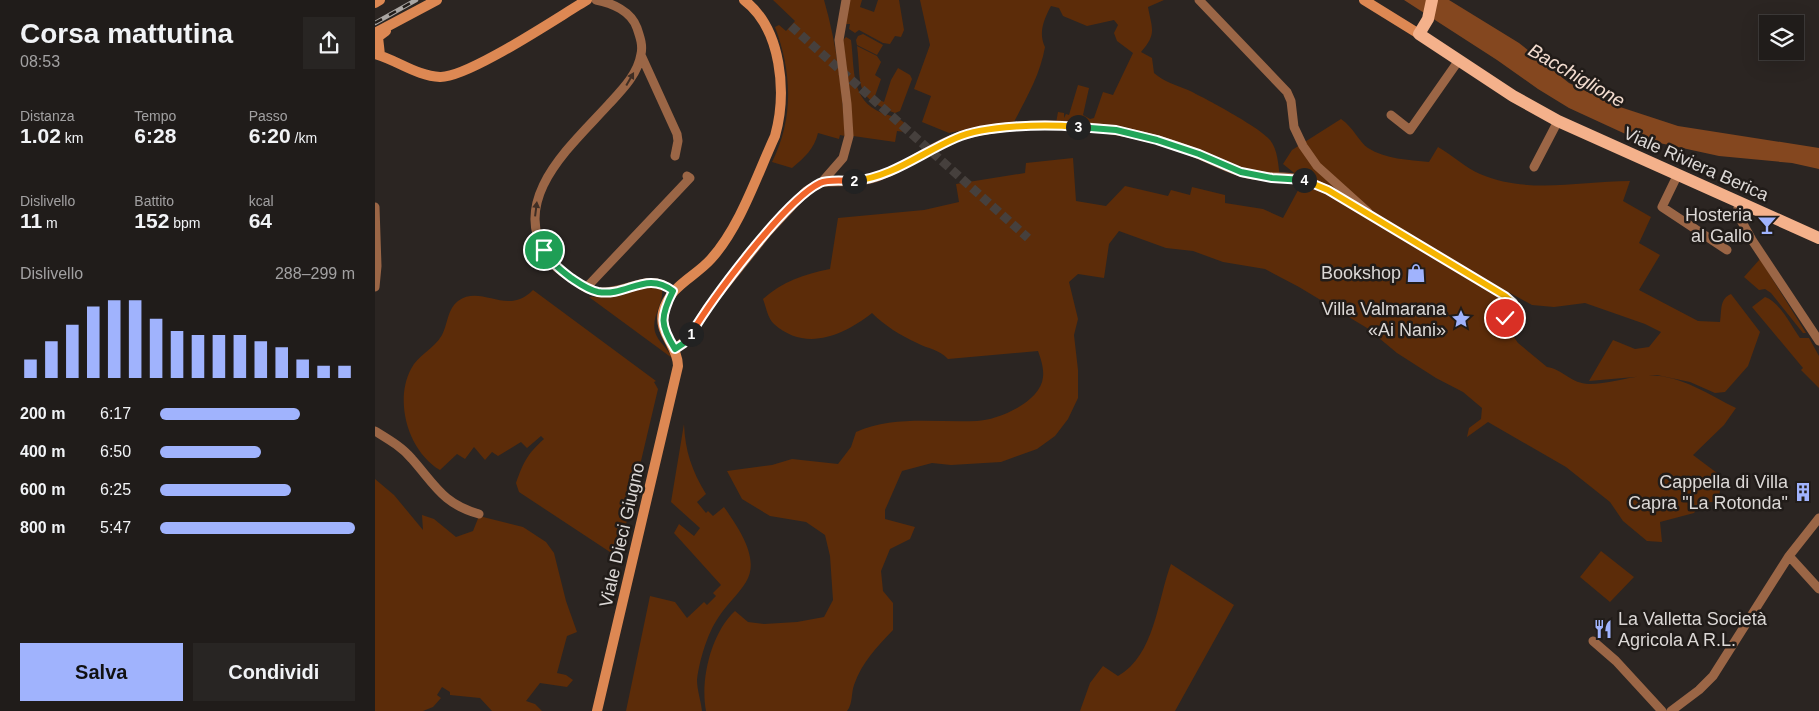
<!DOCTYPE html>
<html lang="it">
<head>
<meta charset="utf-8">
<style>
  :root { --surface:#201c1a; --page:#282523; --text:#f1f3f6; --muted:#a2a1a2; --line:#3d3a39; --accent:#a0b3fd }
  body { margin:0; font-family:Arial,sans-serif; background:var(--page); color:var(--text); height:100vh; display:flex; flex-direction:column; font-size:19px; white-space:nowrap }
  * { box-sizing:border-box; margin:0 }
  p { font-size:16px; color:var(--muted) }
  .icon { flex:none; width:28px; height:28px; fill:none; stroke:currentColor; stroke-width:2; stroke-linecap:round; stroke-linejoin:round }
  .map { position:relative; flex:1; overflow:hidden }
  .panel { display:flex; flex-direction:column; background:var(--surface); width:375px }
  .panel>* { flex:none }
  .buttons { position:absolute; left:1384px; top:15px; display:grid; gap:10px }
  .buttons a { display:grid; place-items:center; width:45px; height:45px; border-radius:0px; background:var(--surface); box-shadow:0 5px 20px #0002,0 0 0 1px var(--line); font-size:25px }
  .pin { position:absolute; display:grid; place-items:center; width:42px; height:42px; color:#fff; margin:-21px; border:2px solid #fff; border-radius:50%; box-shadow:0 1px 5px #0007 }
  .km { position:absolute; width:25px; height:25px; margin:-12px; border-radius:50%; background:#222; color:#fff; font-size:14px; line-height:25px; text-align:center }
  .round { display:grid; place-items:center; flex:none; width:52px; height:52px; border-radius:0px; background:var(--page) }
  .summary { display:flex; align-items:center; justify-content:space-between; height:85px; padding:0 20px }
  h1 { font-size:28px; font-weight:600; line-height:38px }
  .stats { display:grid; grid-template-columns:repeat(3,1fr); gap:8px; height:85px; padding:5px 20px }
  .stats div { display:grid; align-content:center }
  .stats b { font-size:21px; font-weight:600 }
  .stats small { font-size:14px; font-weight:400 }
  .stats p { font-size:14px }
  .chart { height:140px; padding:10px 20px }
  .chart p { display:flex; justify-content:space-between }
  .chart svg { width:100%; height:90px; margin-top:5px; stroke:var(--accent); stroke-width:6 }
  .cta { display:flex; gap:10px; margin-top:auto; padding:10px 20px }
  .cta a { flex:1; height:58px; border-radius:0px; background:var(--accent); color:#111; font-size:20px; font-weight:600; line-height:58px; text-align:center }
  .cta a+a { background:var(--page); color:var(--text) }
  ul { padding:0 20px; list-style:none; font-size:16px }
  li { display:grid; grid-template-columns:80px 60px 1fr; align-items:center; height:38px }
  li i { height:12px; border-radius:6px; background:var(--accent) }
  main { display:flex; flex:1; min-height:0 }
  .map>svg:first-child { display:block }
  .green { fill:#5c2c09 }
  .water { fill:#84471f }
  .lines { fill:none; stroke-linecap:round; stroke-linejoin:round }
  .minor-tunnel { stroke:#46403d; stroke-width:9; stroke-dasharray:9 4.5; stroke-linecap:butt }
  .minor { stroke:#9b6646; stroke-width:9 }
  .secondary { stroke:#dd8853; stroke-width:10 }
  .primary { stroke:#f4b18b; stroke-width:12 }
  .rail-casing { stroke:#aaa6a3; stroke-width:4.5 }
  .rail { stroke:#211c19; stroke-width:2.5; stroke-dasharray:8; stroke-linecap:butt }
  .oneway { fill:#402e24 }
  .split-1-casing { stroke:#fff; stroke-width:10 }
  .split-2-casing { stroke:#fff; stroke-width:10 }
  .split-3-casing { stroke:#fff; stroke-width:10 }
  .split-4-casing { stroke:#fff; stroke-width:10 }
  .split-5-casing { stroke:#fff; stroke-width:10 }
  .split-1 { stroke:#22a559; stroke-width:6 }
  .split-2 { stroke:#f0652b; stroke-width:6 }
  .split-3 { stroke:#f5b400; stroke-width:6 }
  .split-4 { stroke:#22a559; stroke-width:6 }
  .split-5 { stroke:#f5b400; stroke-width:6 }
  .labels { text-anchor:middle; stroke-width:5; stroke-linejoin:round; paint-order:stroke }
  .street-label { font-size:18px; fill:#dcd8d6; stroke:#211c19 }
  .poi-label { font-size:18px; fill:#dcd8d6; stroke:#211c19; text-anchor:end }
  .water-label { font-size:19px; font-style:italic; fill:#f4ddd0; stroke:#211c19 }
</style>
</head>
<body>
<main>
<section class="panel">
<div class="summary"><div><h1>Corsa mattutina</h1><p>08:53</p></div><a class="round"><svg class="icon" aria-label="share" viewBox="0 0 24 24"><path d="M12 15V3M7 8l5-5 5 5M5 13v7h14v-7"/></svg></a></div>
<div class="stats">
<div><p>Distanza</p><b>1.02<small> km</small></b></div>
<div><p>Tempo</p><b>6:28</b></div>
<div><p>Passo</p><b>6:20<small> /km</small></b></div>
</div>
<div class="stats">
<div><p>Dislivello</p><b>11<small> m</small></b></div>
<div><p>Battito</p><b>152<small> bpm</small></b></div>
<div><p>kcal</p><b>64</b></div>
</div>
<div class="chart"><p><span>Dislivello</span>288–299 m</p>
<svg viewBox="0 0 160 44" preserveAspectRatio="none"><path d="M5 44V35M15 44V26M25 44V18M35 44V9M45 44V6M55 44V6M65 44V15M75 44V21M85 44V23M95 44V23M105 44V23M115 44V26M125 44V29M135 44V35M145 44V38M155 44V38"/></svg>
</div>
<ul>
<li><b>200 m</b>6:17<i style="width:72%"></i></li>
<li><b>400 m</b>6:50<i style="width:52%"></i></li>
<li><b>600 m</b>6:25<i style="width:67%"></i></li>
<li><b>800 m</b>5:47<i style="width:100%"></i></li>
</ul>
<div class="cta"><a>Salva</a><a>Condividi</a></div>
</section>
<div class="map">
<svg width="1444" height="711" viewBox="0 0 1444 711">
  <rect width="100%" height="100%" fill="#2b2522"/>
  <!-- green -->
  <path class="green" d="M398 0H449C462 45 467 89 470 136L465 135 464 139 443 133C439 149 430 157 417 168L397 162C419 119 417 72 400 27L404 25 411 31 420 21Z
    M474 0H487L485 7 499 12 503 0H524L529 30 526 37 520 36 515 44 508 43 484 30 480 33 474 29 475 24H469Z
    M545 0H789L773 7C777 29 782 34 766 52L777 58 779 73C789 82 801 85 813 90 828 97 886 128 895 140 903 150 903 164 905 177L866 171 823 149 681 123 683 112 689 113V118L691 114 694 115 703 85 714 88 708 115 715 119 719 118 728 92 738 95 758 53 742 41 739 33 743 25 739 20 712 26 688 16 684 8 676 6C669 19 663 33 670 47 665 76 650 100 637 126L594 129 574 133 547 122 556 96 539 89 555 45Z
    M488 34 508 45 502 55 482 45 481 40 483 36Z
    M471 37 476 40C480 70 475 100 507 113 516 116 526 118 531 125L530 132 522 131 520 142 478 136 475 93 468 40Z
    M482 46 502 56 506 62 500 75 506 79 500 96 502 99 509 102 516 80 523 68 535 75 537 79 525 111 520 113C478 96 487 87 482 46Z
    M966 119C978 127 985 143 993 148 1010 159 1034 160 1054 162L1063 147C1077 155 1091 168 1105 174 1155 195 1204 181 1255 181L1248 201 1276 217 1264 243 1285 255 1264 290 1323 321 1345 322C1347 311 1344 299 1356 294L1385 332 1373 366 1350 392 1340 393 1315 382 1282 375 1214 381 1238 340 1260 349 1274 347 1286 332 1270 324 1210 303 1179 307 1157 305 923 176 908 164 917 150Z
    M698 158 701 201 731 206 750 186 793 196 796 190 815 195 817 187 850 195V203L888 209 908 218 927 183 944 189 1127 298 1118 311 1129 318 1127 320 1143 343 1172 367C1187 369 1197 384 1214 384 1232 384 1250 378 1267 376 1302 372 1332 394 1361 408L1349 425 1318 455 1346 476 1344 502H1327L1319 513 1285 522 1287 542 1272 541 1248 521 1235 502 1191 467 1113 422 1092 437 1094 428 1106 419 1107 408 1088 392 1061 378 1022 353 992 328 924 287 890 269 848 262 818 251 791 248 744 231 734 244 729 278 703 274 694 282 703 319 699 335 703 370V398L693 419 680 436 662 449 626 462 576 465 557 463 527 471 510 510V519L540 527 535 539 515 549 506 571 508 591 518 603V630C502 647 487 662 479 685 476 693 478 704 472 711H331C325 680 336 633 360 611L373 622 389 624 422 622 449 617 458 600 455 556 450 535 431 522 395 516 367 499 352 471 397 465 417 459 463 464 476 447 481 432C519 415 562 423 602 421 623 420 666 402 668 377 669 369 666 359 663 351L573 359C564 349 553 349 542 343 525 335 510 326 497 313 468 336 430 352 399 324 393 319 391 307 388 299 407 282 429 274 455 269L463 218 549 210 584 202 581 184 650 173 651 163Z
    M1385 259 1431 333H1428L1396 293 1390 289 1384 290 1369 277Z
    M279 286 287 290C289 303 276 316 280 332 283 342 293 348 297 358L214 297 236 296Z
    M158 290 281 381 279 382 283 389 244 554H238L144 492 141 483C148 463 152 454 169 439L166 436 152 448 146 442 123 456 117 452 110 460 99 447 90 459 82 454 65 470C33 451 19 401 36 369 43 355 59 349 67 335 73 324 72 310 83 301 107 284 132 317 158 290Z
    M1390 297C1405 302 1416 326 1425 338H1434L1444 356V388L1426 370 1428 368 1377 307Z
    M309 424C310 451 317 471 331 494L322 502 331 513 333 511 338 516 349 507C362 526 386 558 371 582 363 595 351 605 343 618 332 634 324 662 322 680 322 690 326 701 327 711H251L275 596 300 602 312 618 329 602 332 605 341 596 338 593 346 585 299 533 304 524 319 536 325 528 296 502Z
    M0 479 19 495 48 530 47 515 59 519 81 537 98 531 104 516 148 527 171 542 179 553 191 601 202 632 192 636 182 673 191 675 198 680 192 687 165 683 151 701 160 704 167 711H117L105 698 75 695V692L67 687 62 695 66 698 58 707 48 711H0Z
    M1226 551 1259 577 1235 602 1205 577Z
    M796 564 859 605 800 711H705L715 683 728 666 743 676C780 655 782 601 796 564Z"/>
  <!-- water -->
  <path class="water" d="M1029 0H1074L1144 43 1194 83 1245 107 1303 126 1444 148V169L1417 163 1344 156 1257 137 1194 108 1163 89 1122 60Z"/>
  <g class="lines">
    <!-- minor-tunnel -->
    <path class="minor-tunnel" d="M416 26 653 238"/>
    <!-- minor -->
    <path class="minor" d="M221 0C237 3 256 11 262 28 265 37 268 45 266 54 263 74 247 90 234 104 196 146 130 201 175 261 181 268 189 273 196 278 205 284 214 292 226 292 253 293 273 271 298 291
      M824 0 912 92 916 101 919 127 928 146 942 166 993 212
      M266 55 302 134 303 141 300 156
      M1016 115 1035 130 1084 60
      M1159 167 1183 121
      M1303 174 1287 207 1352 250
      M447 182C463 181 481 183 496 179 530 169 558 143 592 134 660 118 737 124 802 146 824 153 843 165 865 172 885 179 906 175 925 179 935 181 944 186 953 190L1130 296 1138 303 1130 318 1138 331
      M1364 203 1362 213 1377 240 1444 341
      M0 207 2 266 0 287
      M211 288 315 178 312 176
      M300 349 316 335 332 308 392 233 431 191 447 182 468 158 474 136 472 104 464 40 471 0
      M0 431C13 439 27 447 37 459 60 485 68 504 104 514
      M1414 556 1444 589
      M1218 641 1241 661 1287 711
      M1296 711 1324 690 1338 676 1414 556 1444 518"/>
    <!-- secondary -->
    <path class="secondary" d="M989 0 1044 34
      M0 3 5 0
      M0 33 62 0
      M0 54C22 60 42 76 65 77 93 78 183 17 212 0
      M5 55 3 37 11 31
      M222 711 303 366C303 346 283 333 288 312 295 285 319 278 336 259 365 227 382 175 400 136 412 93 407 29 369 0"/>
    <!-- primary -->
    <path class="primary" d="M1057 0 1053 19 1044 34 1138 96 1183 121 1444 238"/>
    <!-- rail casing -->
    <g class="rail-casing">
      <path id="rail" d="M0 23 41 0"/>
    </g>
    <!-- rail -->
    <use href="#rail" class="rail"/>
  </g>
  <!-- one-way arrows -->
  <defs><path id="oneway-solid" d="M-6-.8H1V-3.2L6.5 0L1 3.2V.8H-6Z" transform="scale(1.25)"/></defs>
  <g class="oneway">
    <use href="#oneway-solid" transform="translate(255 79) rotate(-60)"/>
    <use href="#oneway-solid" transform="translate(161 209) rotate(-83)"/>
  </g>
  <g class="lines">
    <!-- split-1 casing -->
    <g class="split-1-casing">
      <path id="split-1" d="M169 250C176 262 184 269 196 278 205 284 213 290 223 292 252 297 271 270 298 291 285 317 285 325 300 349L309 343 316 334"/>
    </g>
    <!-- split-2 casing -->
    <g class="split-2-casing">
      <path id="split-2" d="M316 334C337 299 410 200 445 183 454 179 469 181 479 181"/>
    </g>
    <!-- split-3 casing -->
    <g class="split-3-casing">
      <path id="split-3" d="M479 181C517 177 546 153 581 138 610 125 671 124 703 127"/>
    </g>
    <!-- split-4 casing -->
    <g class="split-4-casing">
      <path id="split-4" d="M703 127 741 130 782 140 824 154 866 172 897 178 929 180"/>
    </g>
    <!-- split-5 casing -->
    <g class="split-5-casing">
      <path id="split-5" d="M929 180 953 190 1130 296 1138 303 1130 318"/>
    </g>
    <!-- split-1 -->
    <use href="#split-1" class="split-1"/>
    <!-- split-2 -->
    <use href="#split-2" class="split-2"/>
    <!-- split-3 -->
    <use href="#split-3" class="split-3"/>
    <!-- split-4 -->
    <use href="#split-4" class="split-4"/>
    <!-- split-5 -->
    <use href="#split-5" class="split-5"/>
  </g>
  <!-- icons -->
  <defs>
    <g id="bar-bare" transform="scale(1.5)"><path d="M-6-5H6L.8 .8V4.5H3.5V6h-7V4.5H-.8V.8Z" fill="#a0b3fd" stroke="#211c19" stroke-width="2.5" paint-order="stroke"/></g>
    <g id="shop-bare" transform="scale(1.5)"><path d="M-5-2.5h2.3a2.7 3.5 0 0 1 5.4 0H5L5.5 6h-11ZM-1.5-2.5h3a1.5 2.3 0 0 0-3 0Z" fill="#a0b3fd" stroke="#211c19" stroke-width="2.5" paint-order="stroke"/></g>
    <g id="sight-bare" transform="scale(1.5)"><path d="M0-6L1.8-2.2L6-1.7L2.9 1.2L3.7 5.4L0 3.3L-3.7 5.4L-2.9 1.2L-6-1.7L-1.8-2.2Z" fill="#a0b3fd" stroke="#211c19" stroke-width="2.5" paint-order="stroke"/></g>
    <g id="building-bare" transform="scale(1.5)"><path d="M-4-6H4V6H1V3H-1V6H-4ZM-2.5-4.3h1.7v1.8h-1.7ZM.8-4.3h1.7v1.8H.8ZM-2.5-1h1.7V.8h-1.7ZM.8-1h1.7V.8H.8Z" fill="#a0b3fd" stroke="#211c19" stroke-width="2.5" paint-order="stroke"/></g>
    <g id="restaurant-bare" transform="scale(1.5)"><path d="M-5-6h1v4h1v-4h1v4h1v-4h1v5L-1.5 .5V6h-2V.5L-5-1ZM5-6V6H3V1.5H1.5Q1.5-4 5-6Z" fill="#a0b3fd" stroke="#211c19" stroke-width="2.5" paint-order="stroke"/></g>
  </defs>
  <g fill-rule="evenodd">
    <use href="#bar-bare" x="1392" y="225"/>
    <use href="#shop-bare" x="1041" y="273"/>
    <use href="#sight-bare" x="1086" y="319"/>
    <use href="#building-bare" x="1428" y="492"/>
    <use href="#restaurant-bare" x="1228" y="629"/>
  </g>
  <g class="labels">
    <!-- street labels -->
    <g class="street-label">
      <text transform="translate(1321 164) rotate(24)" y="6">Viale Riviera Berica</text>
      <text transform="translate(247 535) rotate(-77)" y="6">Viale Dieci Giugno</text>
    </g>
    <!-- poi labels -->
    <g class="poi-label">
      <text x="1377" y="221">Hosteria<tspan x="1377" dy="21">al Gallo</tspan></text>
      <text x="1026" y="279">Bookshop</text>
      <text x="1071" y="315">Villa Valmarana<tspan x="1071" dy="21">«Ai Nani»</tspan></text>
      <text x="1413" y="488">Cappella di Villa<tspan x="1413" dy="21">Capra "La Rotonda"</tspan></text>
      <text x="1243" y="625" text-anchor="start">La Valletta Società<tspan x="1243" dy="21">Agricola A R.L.</tspan></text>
    </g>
    <!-- water labels -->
    <g class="water-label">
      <text transform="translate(1202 75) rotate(30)" y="7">Bacchiglione</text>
    </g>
  </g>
</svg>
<div class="buttons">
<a><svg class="icon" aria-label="layers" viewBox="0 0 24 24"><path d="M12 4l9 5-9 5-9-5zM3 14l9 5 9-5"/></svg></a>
</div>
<div class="pin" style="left:169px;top:250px;background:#1e9e55"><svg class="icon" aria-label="arrive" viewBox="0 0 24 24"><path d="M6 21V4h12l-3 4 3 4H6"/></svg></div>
<div class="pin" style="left:1130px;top:318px;background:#d93025"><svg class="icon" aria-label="check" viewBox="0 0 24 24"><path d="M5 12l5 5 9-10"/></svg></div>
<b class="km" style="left:316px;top:334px">1</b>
<b class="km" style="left:479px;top:181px">2</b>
<b class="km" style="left:703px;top:127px">3</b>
<b class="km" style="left:929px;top:180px">4</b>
</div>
</main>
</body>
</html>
